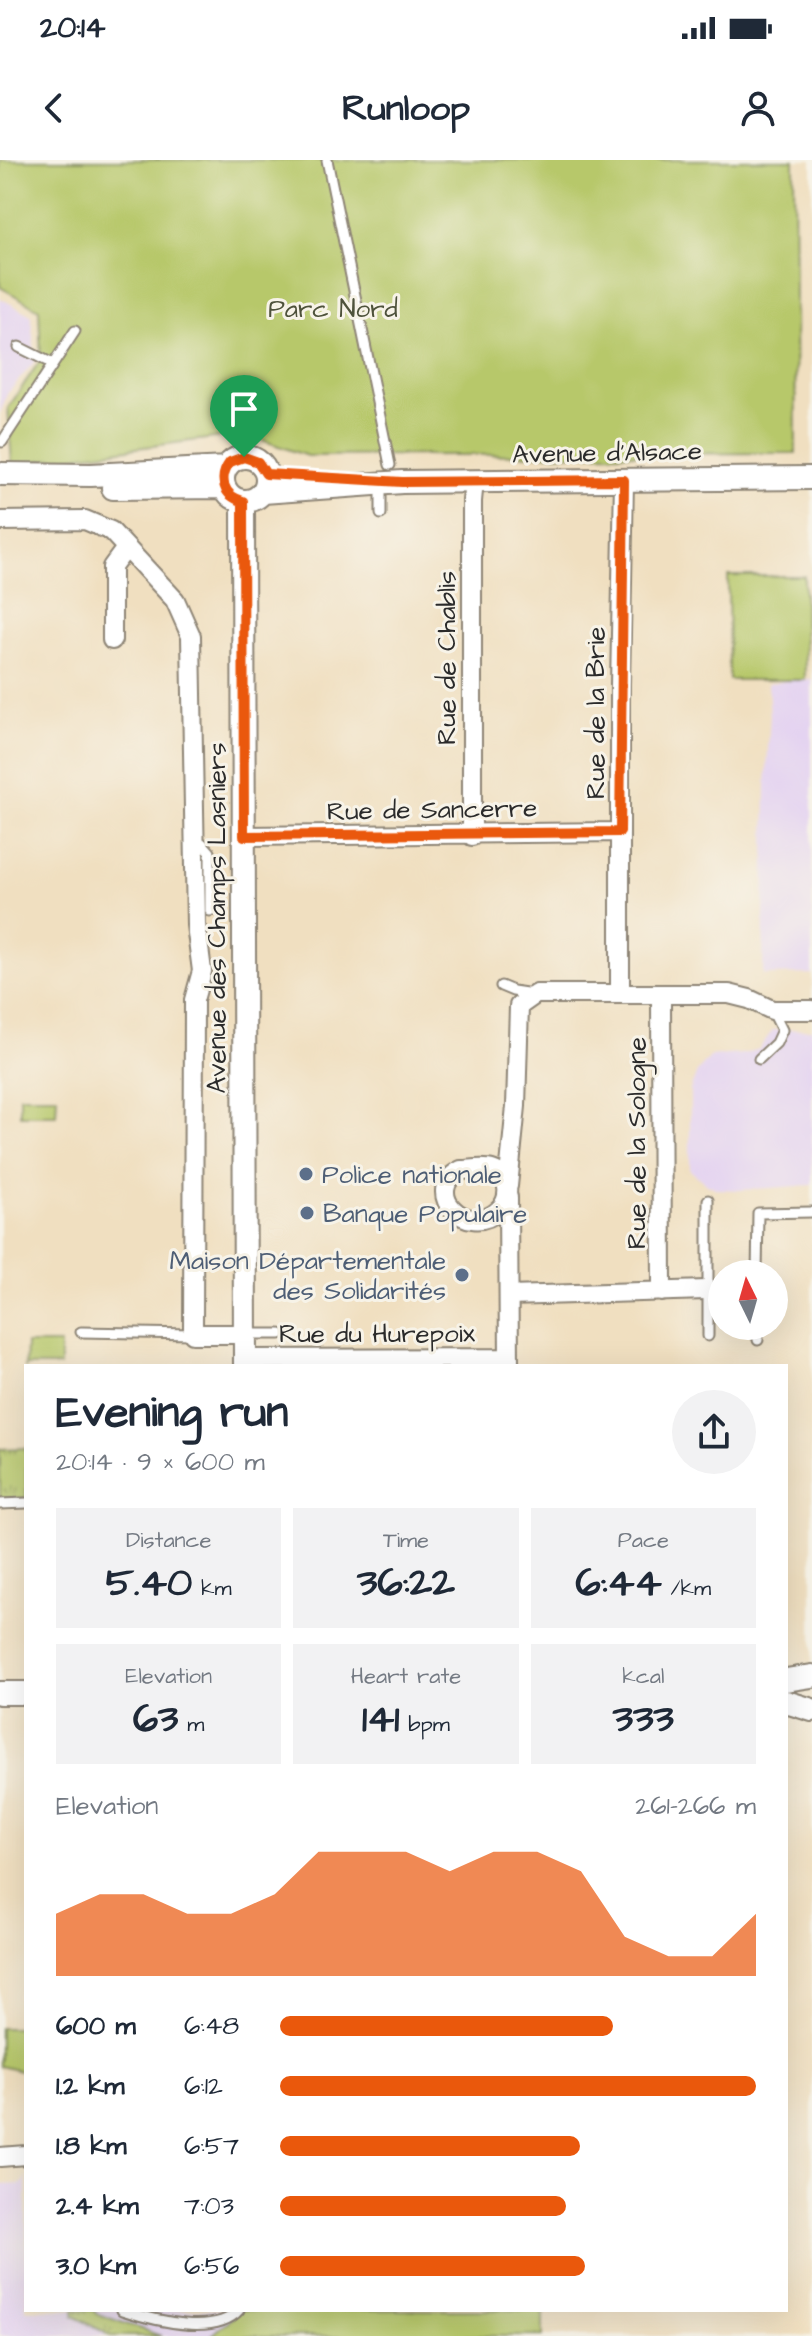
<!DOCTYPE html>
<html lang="en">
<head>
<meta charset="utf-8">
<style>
  :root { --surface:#fff; --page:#f2f2f3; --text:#1f2937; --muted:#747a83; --accent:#ea580c }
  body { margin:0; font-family:"Architects Daughter",sans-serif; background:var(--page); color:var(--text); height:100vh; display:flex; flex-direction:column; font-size:30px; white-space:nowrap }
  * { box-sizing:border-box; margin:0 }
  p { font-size:26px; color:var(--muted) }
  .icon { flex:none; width:44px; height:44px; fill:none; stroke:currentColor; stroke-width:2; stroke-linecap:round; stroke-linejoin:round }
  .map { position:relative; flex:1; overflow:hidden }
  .sheet { position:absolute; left:24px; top:1204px; width:764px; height:948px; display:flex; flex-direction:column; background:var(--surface); border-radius:0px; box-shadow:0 8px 32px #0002 }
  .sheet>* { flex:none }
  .needle { width:52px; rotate:355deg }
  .tools { position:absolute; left:708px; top:1100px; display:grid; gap:16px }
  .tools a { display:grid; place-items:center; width:80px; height:80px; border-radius:50%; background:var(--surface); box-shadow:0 8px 32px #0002; font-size:40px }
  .pin { position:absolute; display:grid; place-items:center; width:68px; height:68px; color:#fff; margin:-82px -34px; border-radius:50% 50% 50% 0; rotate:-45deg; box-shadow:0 0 8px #0007 }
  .pin .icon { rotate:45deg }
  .round { display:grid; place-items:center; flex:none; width:84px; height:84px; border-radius:42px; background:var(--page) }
  .head { display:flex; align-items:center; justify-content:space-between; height:136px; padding:0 32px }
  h1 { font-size:44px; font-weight:700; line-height:60px }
  .stats { display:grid; grid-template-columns:repeat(3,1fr); gap:12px; height:136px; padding:8px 32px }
  .stats div { display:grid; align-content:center; border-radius:0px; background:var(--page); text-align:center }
  .stats b { font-size:40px; font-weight:700 }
  .stats small { font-size:22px; font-weight:400 }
  .stats p { font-size:22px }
  .chart { height:224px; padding:16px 32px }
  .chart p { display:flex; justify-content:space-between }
  .chart svg { width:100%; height:144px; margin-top:8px; fill:var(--accent); opacity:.7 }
  ul { padding:0 32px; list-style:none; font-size:26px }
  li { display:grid; grid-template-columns:128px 96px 1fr; align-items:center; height:60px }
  li i { height:20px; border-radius:10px; background:var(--accent) }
  .status { display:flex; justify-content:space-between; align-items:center; height:56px; padding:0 40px; background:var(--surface); direction:ltr }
  .status svg { height:22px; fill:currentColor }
  header { display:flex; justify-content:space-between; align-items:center; height:104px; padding:0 32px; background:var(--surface); font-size:36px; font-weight:700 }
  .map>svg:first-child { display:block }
  .built { fill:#e4d3f1 }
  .grass { fill:url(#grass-tufts); stroke:#717a4b; stroke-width:2 }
  .park { fill:#b7c86b; stroke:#717a4b; stroke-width:2 }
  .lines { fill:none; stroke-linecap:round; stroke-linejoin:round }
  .service-casing { stroke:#8e8576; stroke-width:13 }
  .minor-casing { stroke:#8e8576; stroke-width:22 }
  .tertiary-casing { stroke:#8e8576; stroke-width:26 }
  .service { stroke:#fff; stroke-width:9 }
  .minor { stroke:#fff; stroke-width:18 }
  .tertiary { stroke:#fff; stroke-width:22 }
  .route-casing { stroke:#fff; stroke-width:16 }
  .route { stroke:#ea580c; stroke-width:10 }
  .service-dot { fill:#5c6f8a; stroke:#f7f3e8; stroke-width:3 }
  .labels { text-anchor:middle; stroke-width:6; stroke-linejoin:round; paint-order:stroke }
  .park-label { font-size:26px; fill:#4e523b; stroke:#f7f3e8 }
  .street-label { font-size:26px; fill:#2b2b2b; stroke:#f7f3e8 }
  .service-label { font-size:26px; fill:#4e5e75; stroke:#f7f3e8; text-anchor:start }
</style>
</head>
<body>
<div class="status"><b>20:14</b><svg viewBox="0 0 49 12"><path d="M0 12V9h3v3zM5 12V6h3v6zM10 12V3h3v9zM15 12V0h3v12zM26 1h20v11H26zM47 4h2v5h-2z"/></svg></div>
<header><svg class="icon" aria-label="back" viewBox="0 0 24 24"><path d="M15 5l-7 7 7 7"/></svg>Runloop<svg class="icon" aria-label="person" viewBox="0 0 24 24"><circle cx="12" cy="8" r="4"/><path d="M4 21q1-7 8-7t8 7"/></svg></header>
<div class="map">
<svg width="812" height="2176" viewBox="0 0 812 2176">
  <defs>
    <pattern id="grass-tufts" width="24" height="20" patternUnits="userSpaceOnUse" patternTransform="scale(2)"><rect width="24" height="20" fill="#b7c86b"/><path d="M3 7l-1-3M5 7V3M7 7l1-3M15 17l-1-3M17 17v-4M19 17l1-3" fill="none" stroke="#95a358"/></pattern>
  </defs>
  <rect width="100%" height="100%" fill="#f7f3e8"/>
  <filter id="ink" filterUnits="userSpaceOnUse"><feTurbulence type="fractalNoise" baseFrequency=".0125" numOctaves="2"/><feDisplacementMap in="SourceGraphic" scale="16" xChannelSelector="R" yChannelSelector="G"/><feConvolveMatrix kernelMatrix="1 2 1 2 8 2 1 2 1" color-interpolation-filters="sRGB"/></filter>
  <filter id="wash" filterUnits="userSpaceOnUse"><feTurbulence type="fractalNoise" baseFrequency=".006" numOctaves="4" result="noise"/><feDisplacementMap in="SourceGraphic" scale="32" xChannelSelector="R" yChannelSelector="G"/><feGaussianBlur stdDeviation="1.8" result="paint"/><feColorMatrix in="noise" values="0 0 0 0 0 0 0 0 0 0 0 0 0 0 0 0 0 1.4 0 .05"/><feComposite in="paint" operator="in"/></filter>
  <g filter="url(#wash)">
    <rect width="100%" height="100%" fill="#f0dfc0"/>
    <!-- built -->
    <path class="built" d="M0 138 31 155 35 201 7 234 0 254Z
      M812 519V814L763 815 766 626 770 555 768 523Z
      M812 869V1025L740 1030 717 1029 704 1022 690 1010V930L697 912 711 896 744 894 759 889 773 870Z
      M26 2017V2150H74L75 2156 111 2176H0V2025L22 2024Z
      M94 2150H241L211 2176H161L95 2153Z"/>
    <!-- grass -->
    <path class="grass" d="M26 1288V1338H0V1289Z
      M74 2150H94L95 2153 161 2176H111L74 2156Z"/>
    <!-- park -->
    <path class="park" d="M0 0H794L796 293 307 296 245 274 12 304 8 248 41 199 39 149 0 127Z
      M728 416H804L805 520H729Z
      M20 936H57L56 955H20Z
      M26 1184H60V1206H26L25 1209Z
      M0 1868H23L24 1912 0 1906Z
      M241 2150H543V2176H211Z"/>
  </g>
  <g filter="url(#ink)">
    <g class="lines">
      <!-- service casing -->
      <g class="service-casing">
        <path id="service" d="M327 0 390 305
          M19 187 53 204
          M2 282 75 171
          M381 323V354
          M195 681 202 683 210 692V751
          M501 826 513 831 533 834
          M759 899 776 883 782 870 772 850
          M757 1114 758 1053 812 1052
          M757 1166 758 1180
          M81 1172 193 1174
          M245 1174H280
          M708 1176V1040
          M0 1344 26 1343
          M122 2150C156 2161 216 2176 239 2150"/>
      </g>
      <!-- minor casing -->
      <g class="minor-casing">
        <path id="minor" d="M0 361 85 360 111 371 175 440 191 476 196 765 202 811 194 840 193 1174H245
          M112 480V407L126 388
          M244 676 620 672
          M472 676V341L474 321
          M620 834V525L624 320
          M661 834 662 1132
          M461 1010C470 1010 483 1007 492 1010 511 1016 511 1039 499 1050 467 1080 420 1031 461 1010Z
          M508 1026 516 946 519 846 536 834H729L749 839 772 850H812
          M508 1037 509 1206
          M509 1136 707 1130
          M245 1199 509 1198
          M0 1997 26 1995"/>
      </g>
      <!-- tertiary casing -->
      <g class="tertiary-casing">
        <path id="tertiary" d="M223 319a22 22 0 1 1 44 0a22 22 0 1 1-44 0Z
          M0 314 91 315 226 308
          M113 328 224 327
          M263 332 402 322 812 318
          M243 341 245 1206
          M786 1520 812 1516
          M0 1533H26
          M786 1542 812 1550"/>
      </g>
      <!-- service -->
      <use href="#service" class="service"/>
      <!-- minor -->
      <use href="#minor" class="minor"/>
      <!-- tertiary -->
      <use href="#tertiary" class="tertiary"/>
    </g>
  </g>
  <g class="lines" filter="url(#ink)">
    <!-- route casing -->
    <g class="route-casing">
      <path id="route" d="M244 297 258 302 266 314 402 322 624 320 620 672 244 676 243 341C223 336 218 318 230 302Z"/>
    </g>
    <!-- route -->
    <use href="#route" class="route"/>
  </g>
  <!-- markers -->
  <g class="service-dot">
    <circle cx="306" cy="1014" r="8"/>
    <circle cx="307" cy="1053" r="8"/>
    <circle cx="462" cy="1115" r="8"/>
  </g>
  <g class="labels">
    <!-- park labels -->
    <g class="park-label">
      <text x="333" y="157">Parc Nord</text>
    </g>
    <!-- street labels -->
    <g class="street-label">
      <text transform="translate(607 292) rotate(-1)" y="9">Avenue d'Alsace</text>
      <text transform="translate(446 498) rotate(-90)" y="9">Rue de Chablis</text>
      <text transform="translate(595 553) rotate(-90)" y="9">Rue de la Brie</text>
      <text transform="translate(432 649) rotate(-1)" y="9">Rue de Sancerre</text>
      <text transform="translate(216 758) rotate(-90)" y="9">Avenue des Champs Lasniers</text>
      <text transform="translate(636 983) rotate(-90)" y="9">Rue de la Sologne</text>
      <text x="377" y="1182">Rue du Hurepoix</text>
    </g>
    <!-- service labels -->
    <g class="service-label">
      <text x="322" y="1023">Police nationale</text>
      <text x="323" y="1062">Banque Populaire</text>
      <text x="446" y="1109" text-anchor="end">Maison Départementale<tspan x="446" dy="30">des Solidarités</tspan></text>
    </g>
  </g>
</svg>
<div class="tools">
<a><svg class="needle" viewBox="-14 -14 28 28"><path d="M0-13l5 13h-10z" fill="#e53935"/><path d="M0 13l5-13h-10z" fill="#747a83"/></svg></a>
</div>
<div class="pin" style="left:244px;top:297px;background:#1e9e55"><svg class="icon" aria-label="arrive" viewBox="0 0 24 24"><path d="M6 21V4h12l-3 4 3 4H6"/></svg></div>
<section class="sheet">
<div class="head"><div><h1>Evening run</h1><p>20:14 · 9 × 600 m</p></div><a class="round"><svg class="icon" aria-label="share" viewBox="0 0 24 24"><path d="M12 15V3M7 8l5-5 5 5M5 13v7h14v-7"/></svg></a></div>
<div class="stats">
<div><p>Distance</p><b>5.40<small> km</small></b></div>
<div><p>Time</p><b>36:22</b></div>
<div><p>Pace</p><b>6:44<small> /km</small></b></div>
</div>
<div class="stats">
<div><p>Elevation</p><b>63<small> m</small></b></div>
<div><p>Heart rate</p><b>141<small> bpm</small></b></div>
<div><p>kcal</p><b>333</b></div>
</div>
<div class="chart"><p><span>Elevation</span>261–266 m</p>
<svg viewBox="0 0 160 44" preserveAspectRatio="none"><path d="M0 44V25L10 19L20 19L30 25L40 25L50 19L60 6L70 6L80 6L90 12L100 6L110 6L120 12L130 32L140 38L150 38L160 25V44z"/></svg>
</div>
<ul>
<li><b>600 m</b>6:48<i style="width:70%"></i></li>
<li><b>1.2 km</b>6:12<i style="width:100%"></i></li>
<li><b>1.8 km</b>6:57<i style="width:63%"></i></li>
<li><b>2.4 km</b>7:03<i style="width:60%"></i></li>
<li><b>3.0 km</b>6:56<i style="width:64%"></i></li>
</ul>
</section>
</div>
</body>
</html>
